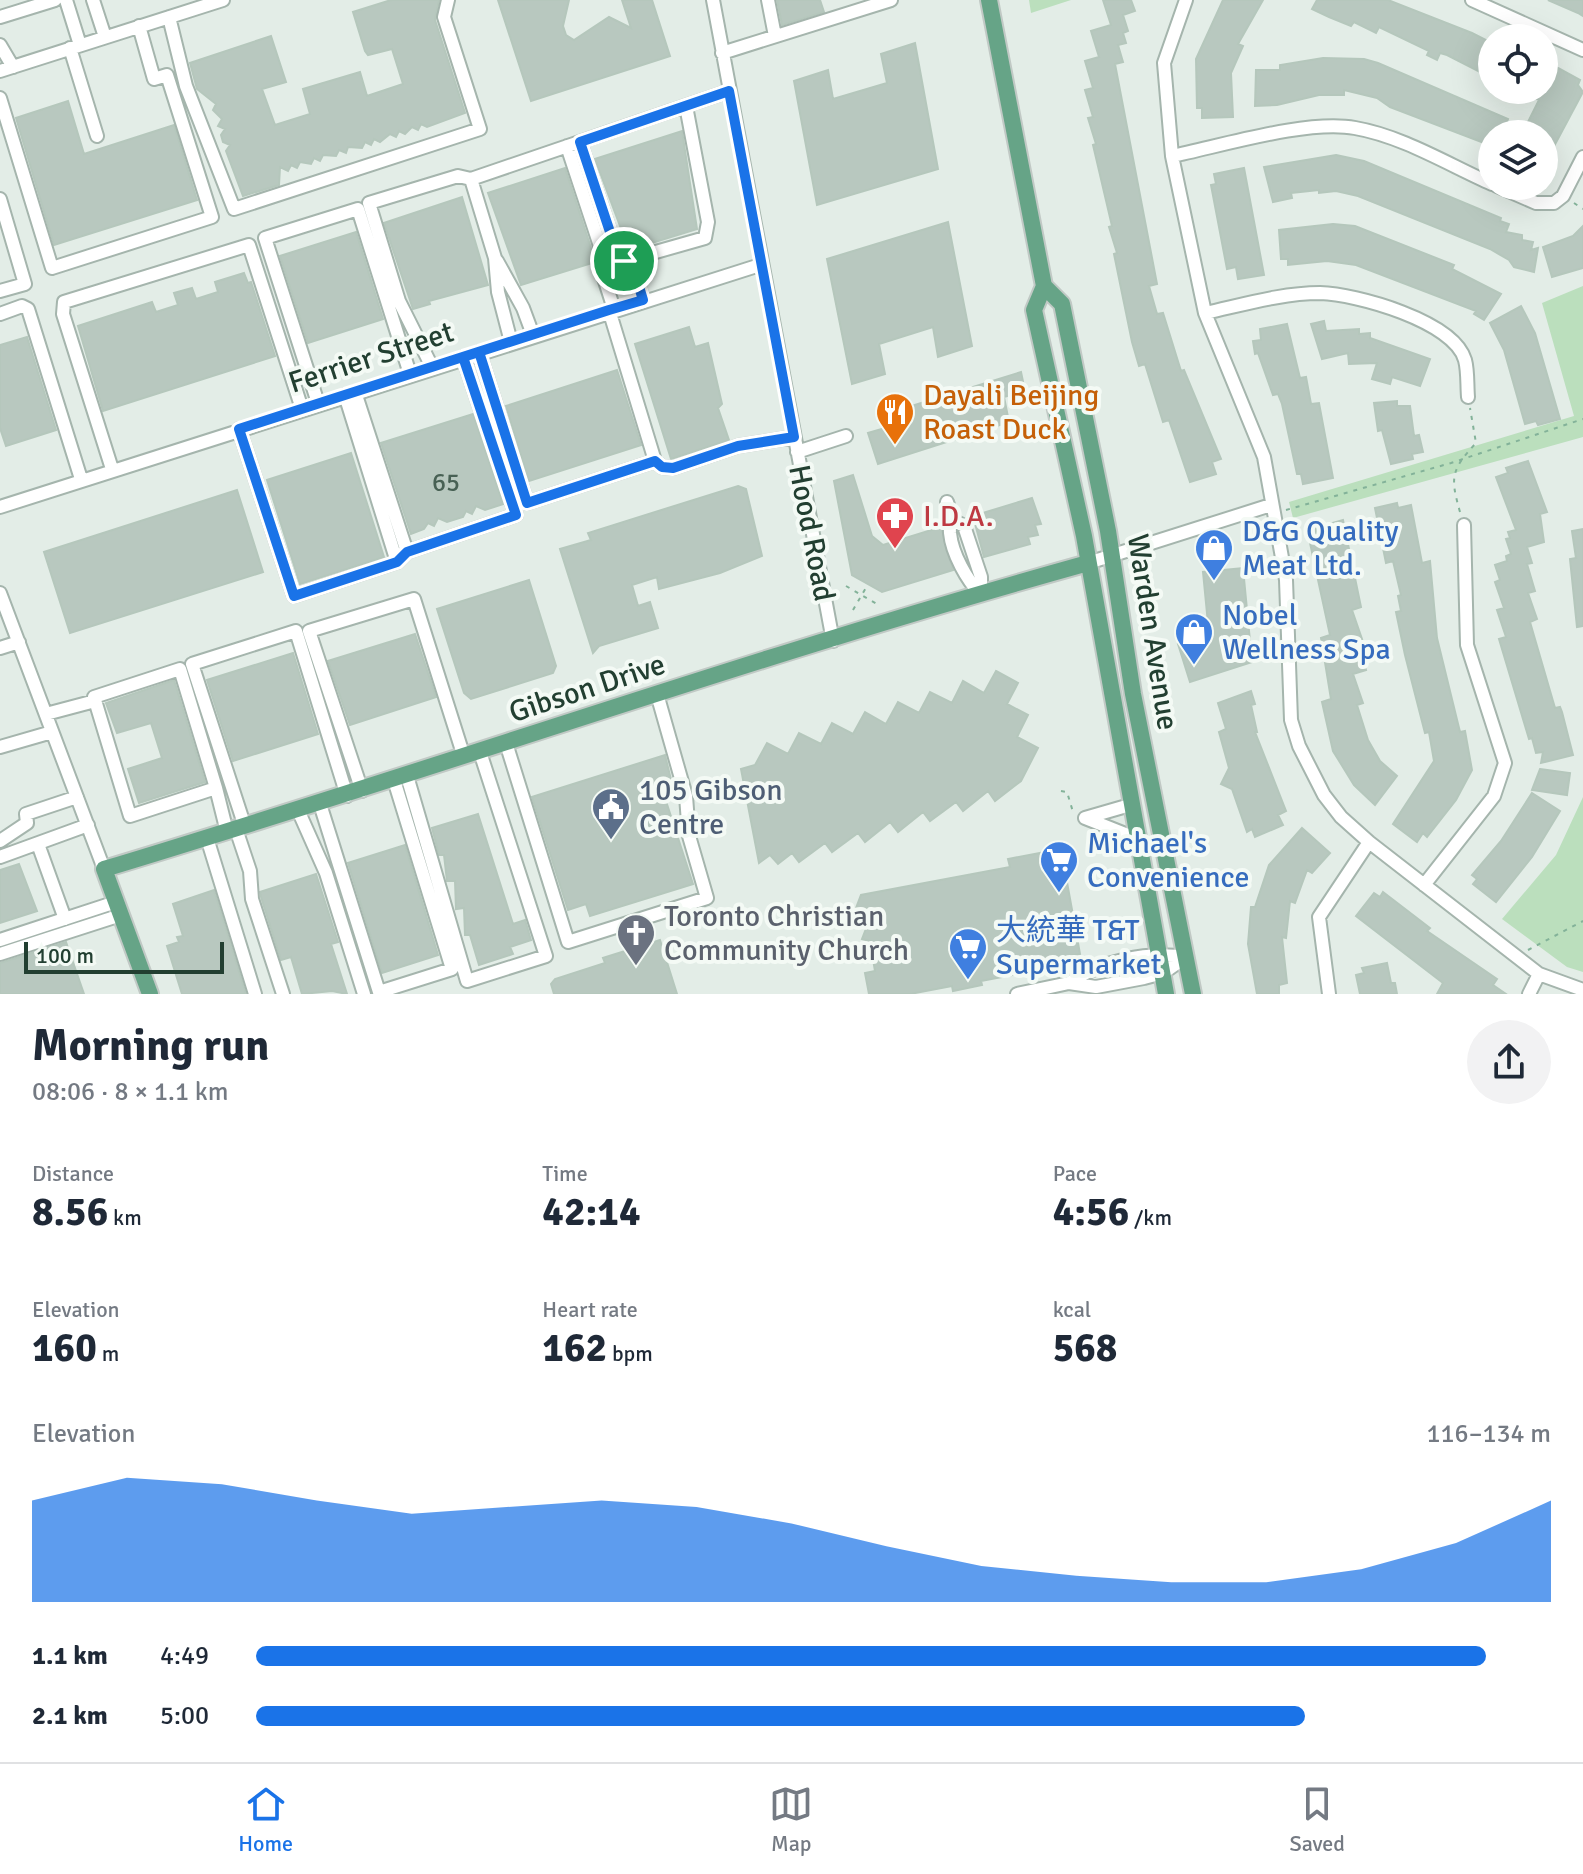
<!DOCTYPE html>
<html lang="en">
<head>
<meta charset="utf-8">
<style>
  :root { --surface:#fff; --page:#f2f2f3; --text:#1f2937; --muted:#747a83; --line:#e0e1e3; --accent:#1a73e8 }
  body { margin:0; font-family:Signika,"Noto Sans SC",sans-serif; background:var(--page); color:var(--text); height:100vh; display:flex; flex-direction:column; font-size:30px; white-space:nowrap }
  * { box-sizing:border-box; margin:0 }
  p { font-size:26px; color:var(--muted) }
  .icon { flex:none; width:44px; height:44px; fill:none; stroke:currentColor; stroke-width:2; stroke-linecap:round; stroke-linejoin:round }
  .map { position:relative; height:994px; overflow:hidden }
  .panel { display:flex; flex-direction:column; background:var(--surface); flex:1 }
  .panel>* { flex:none }
  .fabs { position:absolute; left:1478px; top:24px; display:grid; gap:16px }
  .fabs a { display:grid; place-items:center; width:80px; height:80px; border-radius:50%; background:var(--surface); box-shadow:0 8px 32px #0002; font-size:40px }
  .scale { position:absolute; left:24px; bottom:20px; width:200px; box-sizing:border-box; padding-left:8px; border:4px solid #223f31; border-top:0; font-size:22px; line-height:28px; white-space:nowrap; color:#223f31; -webkit-text-stroke:6px #f4faf5; paint-order:stroke }
  .pin { position:absolute; display:grid; place-items:center; width:68px; height:68px; color:#fff; margin:-34px; border:4px solid #fff; border-radius:50%; box-shadow:0 2px 8px #0007 }
  .round { display:grid; place-items:center; flex:none; width:84px; height:84px; border-radius:42px; background:var(--page) }
  .headline { display:flex; align-items:center; justify-content:space-between; height:136px; padding:0 32px }
  h1 { font-size:44px; font-weight:700; line-height:60px }
  .stats { display:grid; grid-template-columns:repeat(3,1fr); gap:12px; height:136px; padding:8px 32px }
  .stats div { display:grid; align-content:center }
  .stats b { font-size:40px; font-weight:700 }
  .stats small { font-size:22px; font-weight:400 }
  .stats p { font-size:22px }
  .chart { height:224px; padding:16px 32px }
  .chart p { display:flex; justify-content:space-between }
  .chart svg { width:100%; height:144px; margin-top:8px; fill:var(--accent); opacity:.7 }
  ul { padding:0 32px; list-style:none; font-size:26px }
  li { display:grid; grid-template-columns:128px 96px 1fr; align-items:center; height:60px }
  li i { height:20px; border-radius:10px; background:var(--accent) }
  .tabs { display:flex; justify-content:space-around; align-items:center; height:112px; border-top:2px solid var(--line); background:var(--surface); font-size:22px; color:var(--muted) }
  .tabs a { display:grid; justify-items:center; gap:4px }
  .tabs .current { color:var(--accent) }
  .map>svg:first-child { display:block }
  .green { fill:#bbdfbd }
  .building { fill:#b8c8bf; stroke:#b5c7bc; stroke-width:2 }
  .lines { fill:none; stroke-linecap:round; stroke-linejoin:round }
  .minor-casing { stroke:#a5b5ad; stroke-width:16 }
  .major-casing { stroke:#c1c9c5; stroke-width:20 }
  .path { stroke:#83b299; stroke-width:2; stroke-dasharray:4 6; stroke-linecap:butt }
  .minor { stroke:#fff; stroke-width:12 }
  .major { stroke:#66a487; stroke-width:16 }
  .route-casing { stroke:#fff; stroke-width:16 }
  .route { stroke:#1a73e8; stroke-width:10 }
  .labels { text-anchor:middle; stroke-width:8; stroke-linejoin:round; paint-order:stroke }
  .number-label { font-size:26px; fill:#486154 }
  .street-label { font-size:30px; fill:#223f31; stroke:#f4faf5 }
  .food-label { font-size:30px; fill:#c56008; stroke:#f4faf5; text-anchor:start }
  .health-label { font-size:30px; fill:#be3a42; stroke:#f4faf5; text-anchor:start }
  .shop-label { font-size:30px; fill:#366cbe; stroke:#f4faf5; text-anchor:start }
  .service-label { font-size:30px; fill:#4e5e75; stroke:#f4faf5; text-anchor:start }
  .worship-label { font-size:30px; fill:#5b616d; stroke:#f4faf5; text-anchor:start }
</style>
</head>
<body>
<div class="map">
<svg width="1583" height="994" viewBox="0 0 1583 994">
  <rect width="100%" height="100%" fill="#e3ede7"/>
  <!-- green -->
  <path class="green" d="M1029 0H1071L1031 13Z
    M1583 286V437L1293 518 1289 502 1574 416 1542 303Z
    M1583 797V972L1567 967 1502 919 1556 855Z"/>
  <!-- building -->
  <path class="building" d="M391 0H439L435 20 465 113 427 127 421 124 418 130 412 127 405 134 399 131 396 137 390 134 380 142 374 139 371 145 365 142 362 148 348 147 346 153 339 150 336 156 323 155 320 161 314 158 311 164 300 162 297 168 291 165 288 171 280 167 279 185 243 196 226 151 230 145 223 142 221 135 225 129 218 126 222 119 213 110 216 104 197 89 190 63 271 36 286 82 262 89 275 125 310 114 303 89 313 86 360 72 367 96 403 84 392 49 368 55 365 51 353 12Z
    M498 0H569L563 26 566 35 574 40 609 17 631 28 622 0H652L670 56 531 101Z
    M777 0H820L824 12 782 25Z
    M1103 0H1131L1135 11 1123 15 1128 31 1123 33 1126 43 1118 45 1123 62 1115 64 1157 284 1149 286 1157 314 1163 313 1181 371 1184 370 1221 459 1212 462 1216 474 1190 482 1169 420 1163 422 1145 364 1139 366 1132 342 1114 254 1117 253 1109 227 1112 226 1093 145 1096 144 1088 118 1093 117 1085 90 1093 88 1085 61 1099 57 1091 31 1111 25Z
    M1223 0H1263L1238 44 1243 46 1231 73 1233 117 1202 118V108H1197L1196 59Z
    M1317 0H1388L1472 33 1492 43V78L1447 55 1440 53 1437 60 1427 55 1429 51 1379 27 1376 33 1354 22 1351 26 1329 17 1312 9Z
    M1548 0H1583V16L1578 13Z
    M915 43 938 169 817 205 794 81 828 70 833 99 887 83 881 54Z
    M1323 58 1364 59 1378 63 1508 119 1502 134H1492V146L1390 107 1377 98 1344 90V95H1319L1277 105 1255 106 1256 70H1280V65Z
    M1558 68 1580 80 1578 85 1583 92 1544 165V134H1524V130L1539 100 1517 90H1547Z
    M68 101 84 154 174 125 197 200 54 245 16 118Z
    M682 131 697 229 629 250 595 159Z
    M1336 155 1364 161 1501 218 1500 221 1509 224 1506 232 1522 235V240L1533 242 1531 250 1538 248 1534 272 1514 267 1509 260 1490 249 1358 196 1336 191 1319 193V190L1291 193 1292 198 1273 202 1264 167Z
    M565 168 591 248 592 263 521 285 488 193Z
    M1244 168 1264 275 1238 279 1236 267 1227 269 1211 185 1216 184 1214 174Z
    M462 197 488 285 429 301 430 304 413 309 384 223Z
    M948 222 972 346 938 357 933 327 879 344 885 374 852 384 827 259Z
    M1333 224 1355 226 1454 265 1452 269 1501 294 1484 320 1474 314 1476 311 1356 265 1327 261 1288 265V259H1281L1279 230Z
    M1583 226V268L1552 277 1543 247 1573 236Z
    M356 232 383 319 308 343 280 256Z
    M244 273 248 283 251 282 275 356 103 411 78 326 152 302 156 312 178 305 174 293 192 288 196 299 218 292 215 282Z
    M1521 306 1535 333 1560 419 1538 425 1536 421 1525 424 1504 350 1490 323Z
    M1324 321 1326 331 1359 329V334L1370 333V338L1430 359 1420 386 1392 377 1390 384 1372 379 1377 363 1349 364 1348 353 1322 359 1311 324Z
    M1287 324 1300 378 1306 377 1311 404 1319 403 1333 478 1303 484 1301 474H1297L1282 404 1278 394 1273 395 1258 353 1255 354 1253 341 1261 340 1260 329Z
    M689 327 695 347 708 343 722 404 718 408 729 440 671 459 635 344Z
    M27 337 56 430 6 446 0 428V345Z
    M617 370 641 445 529 481 506 406Z
    M1021 372 1025 391 1004 397 1009 422 878 464 868 433 906 422 902 409Z
    M1397 401V406H1410L1414 436 1419 435 1423 452 1412 454 1413 459 1391 464 1382 430 1378 431 1374 403Z
    M473 414 503 504 485 510 476 506 472 514 466 511 463 517 447 522 438 518 434 526 428 523 424 529 411 534 381 443Z
    M351 453 384 557 300 584 267 480Z
    M1528 461 1547 512 1540 514 1544 542 1527 547 1532 563 1527 564 1535 591 1528 593 1537 619 1530 622 1555 708 1560 707 1562 712 1573 755 1541 763 1543 752 1536 753 1532 738 1529 739 1499 639 1506 637 1497 610 1504 608 1495 582 1500 580 1495 565 1507 561 1506 556 1511 554 1506 539 1510 538 1508 532 1516 530 1496 477 1508 473 1506 468Z
    M853 475 872 536 883 545 941 527 953 570 882 592 852 575 834 481Z
    M738 486 746 489 762 556 720 573 659 589 657 577 632 585 638 606 650 602 658 628 599 646 593 653 560 549 591 540 588 533Z
    M237 490 263 572 70 633 44 552Z
    M1032 498 1041 524 1035 525 1038 535 1028 537 1030 544 984 557 973 516Z
    M1397 503 1398 508 1411 505 1422 563 1430 561 1437 638 1460 732 1465 731 1472 770 1456 800 1427 837 1423 833 1417 842 1393 824 1434 761 1429 732 1425 733 1405 655 1396 612 1401 611 1398 596 1401 595 1393 561 1386 563 1375 508Z
    M1343 520 1361 607 1352 610 1362 639 1357 640 1366 670 1353 674 1363 703 1357 705 1368 740 1380 761 1397 776 1375 805 1354 785 1333 751 1322 702 1331 699 1321 638 1330 635 1310 543 1318 540 1315 528Z
    M1583 529V626L1577 627 1570 559 1576 558 1572 531Z
    M1243 568 1252 662 1190 682 1178 644 1209 634 1203 572Z
    M529 580 556 666 553 673 471 699 464 693 437 609Z
    M415 634 436 697 350 725 328 661Z
    M293 653 318 734 233 761 207 680Z
    M996 671 1018 683 1007 704 1028 715 1017 737 1038 748 1021 781 995 801 988 791 963 811 956 802 930 821 923 812 898 832 890 822 865 842 858 833 832 852 825 843 799 862 792 853 778 864 770 855 759 863 741 769 755 765 767 743 788 754 799 733 821 744 832 723 853 734 865 712 886 724 898 702 919 713 930 692 952 703 963 681 984 693Z
    M174 680 205 782 139 803 128 769 162 758 151 723 117 733 106 703Z
    M1251 691 1255 704 1251 705 1257 732H1255L1286 811 1278 815 1283 825 1255 837 1252 829 1247 832 1232 789 1221 784 1229 768 1219 732 1226 729 1218 703Z
    M665 755 675 796 665 798 693 884 590 916 586 904 568 910 532 797Z
    M1540 769 1570 773 1567 795 1532 790Z
    M1532 793 1560 811 1532 857 1496 902 1473 884 1477 879 1472 875 1501 841Z
    M478 814 513 924 525 920 531 940 510 947 513 954 479 965 470 935H465L464 908 456 909 455 881H447L444 855H439L432 828Z
    M1302 828 1330 853 1312 873 1307 870 1295 903 1290 901 1286 938 1282 937 1287 983 1279 985V994H1257L1248 944 1251 907H1255L1269 865Z
    M405 845 438 955 382 973 348 863Z
    M1061 849 1080 954 1036 962 1038 970 981 981 982 985 953 991 952 986 910 994H869L865 973 875 971 870 941 862 939 867 926 860 924 864 910 856 908 861 895 1010 867 1008 859Z
    M19 864 37 911 0 923V870Z
    M316 874 338 942 331 944 347 994 332 991 302 994 291 957 281 960 261 897 260 892Z
    M214 890 246 994H182L167 946 179 942 177 937 183 936 173 904Z
    M1383 892 1430 928 1427 931 1497 979 1493 985 1506 994H1437L1443 983 1356 916 1374 893 1380 897Z
    M660 940 677 994H554L551 984 555 979 605 963 603 958Z
    M66 942 84 994H0V963Z
    M1387 963 1391 983H1395L1397 994H1360L1356 975 1364 973 1362 968Z"/>
  <g class="lines">
    <!-- minor casing -->
    <g class="minor-casing">
      <path id="minor" d="M66 0 80 45
        M93 0 105 37
        M713 0 833 641
        M768 0 775 36
        M1186 0 1164 63 1172 156 1205 313 1264 457 1286 580 1291 720 1299 746 1324 795 1341 817 1369 842 1539 974 1583 990
        M1472 0 1583 50
        M0 17 55 0
        M169 17 186 86 234 209 480 129 444 17 448 0
        M0 45 13 67
        M70 48 97 136
        M722 53 891 0
        M0 71 223 0
        M0 98 52 268 212 217 167 75 154 79 139 26
        M580 142 610 232 624 261 705 238 708 222 686 106
        M567 146 600 246 601 269 614 309
        M1172 156C1221 146 1308 119 1355 128 1402 136 1449 165 1492 184
        M471 179 729 91
        M1497 186 1536 203H1554L1563 196 1583 157
        M0 199 25 284 0 291
        M631 260 643 300
        M497 261 523 308 533 335
        M1205 313C1242 305 1282 293 1320 293 1356 294 1454 321 1465 360 1468 371 1467 385 1468 397
        M0 314 22 306 28 309 81 479
        M479 352 527 503 655 461 609 310
        M432 367 399 301 369 203 458 176 471 179 495 258 498 292 511 342
        M355 392 407 552 516 515 463 357
        M345 395 397 562
        M318 403 265 238 358 209 410 374
        M239 429 294 596 397 562 407 552
        M797 452 846 436
        M655 461 662 467 673 468 738 446 794 437
        M112 469 63 314 64 302 249 245 302 409
        M947 502C954 521 949 518 950 533 952 554 967 580 981 595
        M0 507 760 265
        M954 521 964 526 981 577V595
        M1088 563 1271 505
        M0 593 104 869
        M0 648 19 642
        M180 669 216 788 130 816 94 697Z
        M46 714 95 701
        M506 743 568 942 707 898 689 836 686 796 657 694
        M0 747 52 732
        M407 776 467 981 546 956 480 752
        M216 788 227 832
        M362 791 309 631 414 599 464 757
        M320 804 379 992 452 969 394 780
        M298 810 326 873 364 994
        M1085 818 1138 839
        M1085 818 1130 805
        M245 827 192 664 296 631 347 796
        M236 829 250 871 252 899 283 994
        M207 838 255 994
        M0 841 27 823 26 814 77 797
        M38 844 65 919
        M0 857 88 825
        M1424 885 1494 796 1505 763 1467 645 1464 525
        M0 940 116 902
        M0 954 121 915
        M1069 983C1101 961 1146 951 1186 957
        M1017 994 1069 983 1096 987 1144 978 1163 973 1186 957
        M1329 994 1319 917 1369 842
        M1529 994 1539 974"/>
    </g>
    <!-- major casing -->
    <g class="major-casing">
      <path id="major" d="M989 0 1044 286 1062 304 1108 531 1133 694 1193 994
        M1044 286 1034 310 1084 536 1166 994
        M150 994 104 869C433 770 757 655 1088 563"/>
    </g>
    <!-- path -->
    <path class="path" d="M1574 203 1583 209
      M1286 510 1451 463 1583 419
      M1460 512C1450 477 1451 470 1476 443L1470 408
      M846 586 877 604
      M853 610 867 586
      M1061 791 1067 792 1073 812
      M1528 950 1583 921"/>
    <!-- minor -->
    <use href="#minor" class="minor"/>
    <!-- major -->
    <use href="#major" class="major"/>
  </g>
  <g class="lines">
    <!-- route casing -->
    <g class="route-casing">
      <path id="route" d="M624 261 631 260 643 300 609 310 239 429 294 596 397 562 407 552 516 515 463 357 479 352 527 503 655 461 662 467 673 468 738 446 794 437 729 91 580 142 610 232 624 261"/>
    </g>
    <!-- route -->
    <use href="#route" class="route"/>
  </g>
  <!-- icons -->
  <defs>
    <g id="restaurant-pin" transform="scale(2)"><path d="M0 17L-7.5 6A9.5 9.5 0 1 1 7.5 6Z" fill="#e8710a" stroke="#f4faf5"/><path d="M-5-6h1v4h1v-4h1v4h1v-4h1v5L-1.5 .5V6h-2V.5L-5-1ZM5-6V6H3V1.5H1.5Q1.5-4 5-6Z" fill="#fff"/></g>
    <g id="pharmacy-pin" transform="scale(2)"><path d="M0 17L-7.5 6A9.5 9.5 0 1 1 7.5 6Z" fill="#e0444e" stroke="#f4faf5"/><path d="M-2-6h4v4h4v4h-4v4h-4v-4h-4v-4h4Z" fill="#fff"/></g>
    <g id="shop-pin" transform="scale(2)"><path d="M0 17L-7.5 6A9.5 9.5 0 1 1 7.5 6Z" fill="#3f7fe0" stroke="#f4faf5"/><path d="M-5-2.5h2.3a2.7 3.5 0 0 1 5.4 0H5L5.5 6h-11ZM-1.5-2.5h3a1.5 2.3 0 0 0-3 0Z" fill="#fff"/></g>
    <g id="civic-pin" transform="scale(2)"><path d="M0 17L-7.5 6A9.5 9.5 0 1 1 7.5 6Z" fill="#5c6f8a" stroke="#f4faf5"/><path d="M-.6-6.5H3V-4.5H.6V-3L4-1V1h2V6H-6V1h2V-1L-.6-3ZM-1.2 2.5V6h2.4V2.5Z" fill="#fff"/></g>
    <g id="supermarket-pin" transform="scale(2)"><path d="M0 17L-7.5 6A9.5 9.5 0 1 1 7.5 6Z" fill="#3f7fe0" stroke="#f4faf5"/><path d="M-6-5.5h2.5l.6 2H6L4.5 2H-2.5L-4.4-4H-6ZM-1.5 3.2a1.3 1.3 0 1 0 .1 0ZM3 3.2a1.3 1.3 0 1 0 .1 0Z" fill="#fff"/></g>
    <g id="church-pin" transform="scale(2)"><path d="M0 17L-7.5 6A9.5 9.5 0 1 1 7.5 6Z" fill="#6b7280" stroke="#f4faf5"/><path d="M-1.2-6h2.4v3.5h3.3v2.4h-3.3V6h-2.4V-.1h-3.3v-2.4h3.3Z" fill="#fff"/></g>
  </defs>
  <g fill-rule="evenodd">
    <use href="#restaurant-pin" x="895" y="412"/>
    <use href="#pharmacy-pin" x="895" y="516"/>
    <use href="#shop-pin" x="1214" y="548"/>
    <use href="#shop-pin" x="1194" y="632"/>
    <use href="#civic-pin" x="611" y="807"/>
    <use href="#supermarket-pin" x="1059" y="860"/>
    <use href="#church-pin" x="636" y="933"/>
    <use href="#supermarket-pin" x="968" y="947"/>
  </g>
  <g class="labels">
    <!-- number labels -->
    <g class="number-label">
      <text x="446" y="491">65</text>
    </g>
    <!-- street labels -->
    <g class="street-label">
      <text transform="translate(371 357) rotate(-18)" y="10">Ferrier Street</text>
      <text transform="translate(812 533) rotate(79)" y="10">Hood Road</text>
      <text transform="translate(1153 632) rotate(81)" y="10">Warden Avenue</text>
      <text transform="translate(587 688) rotate(-18)" y="10">Gibson Drive</text>
    </g>
    <!-- food labels -->
    <g class="food-label">
      <text x="923" y="405">Dayali Beijing<tspan x="923" dy="34">Roast Duck</tspan></text>
    </g>
    <!-- health labels -->
    <g class="health-label">
      <text x="923" y="526">I.D.A.</text>
    </g>
    <!-- shop labels -->
    <g class="shop-label">
      <text x="1242" y="541">D&amp;G Quality<tspan x="1242" dy="34">Meat Ltd.</tspan></text>
      <text x="1222" y="625">Nobel<tspan x="1222" dy="34">Wellness Spa</tspan></text>
      <text x="1087" y="853">Michael's<tspan x="1087" dy="34">Convenience</tspan></text>
      <text x="996" y="940">大統華 T&amp;T<tspan x="996" dy="34">Supermarket</tspan></text>
    </g>
    <!-- service labels -->
    <g class="service-label">
      <text x="639" y="800">105 Gibson<tspan x="639" dy="34">Centre</tspan></text>
    </g>
    <!-- worship labels -->
    <g class="worship-label">
      <text x="664" y="926">Toronto Christian<tspan x="664" dy="34">Community Church</tspan></text>
    </g>
  </g>
</svg>
<div class="fabs">
<a><svg class="icon" aria-label="locate" viewBox="0 0 24 24"><circle cx="12" cy="12" r="6"/><path d="M12 2v4M12 18v4M2 12h4M18 12h4"/></svg></a>
<a><svg class="icon" aria-label="layers" viewBox="0 0 24 24"><path d="M12 4l9 5-9 5-9-5zM3 14l9 5 9-5"/></svg></a>
</div>
<div class="scale">100 m</div>
<div class="pin" style="left:624px;top:261px;background:#1e9e55"><svg class="icon" aria-label="arrive" viewBox="0 0 24 24"><path d="M6 21V4h12l-3 4 3 4H6"/></svg></div>
</div>
<section class="panel">
<div class="headline"><div><h1>Morning run</h1><p>08:06 · 8 × 1.1 km</p></div><a class="round"><svg class="icon" aria-label="share" viewBox="0 0 24 24"><path d="M12 15V3M7 8l5-5 5 5M5 13v7h14v-7"/></svg></a></div>
<div class="stats">
<div><p>Distance</p><b>8.56<small> km</small></b></div>
<div><p>Time</p><b>42:14</b></div>
<div><p>Pace</p><b>4:56<small> /km</small></b></div>
</div>
<div class="stats">
<div><p>Elevation</p><b>160<small> m</small></b></div>
<div><p>Heart rate</p><b>162<small> bpm</small></b></div>
<div><p>kcal</p><b>568</b></div>
</div>
<div class="chart"><p><span>Elevation</span>116–134 m</p>
<svg viewBox="0 0 160 44" preserveAspectRatio="none"><path d="M0 44V13L10 6L20 8L30 13L40 17L50 15L60 13L70 15L80 20L90 27L100 33L110 36L120 38L130 38L140 34L150 26L160 13V44z"/></svg>
</div>
<ul>
<li><b>1.1 km</b>4:49<i style="width:95%"></i></li>
<li><b>2.1 km</b>5:00<i style="width:81%"></i></li>
</ul>
</section>
<nav class="tabs">
<a class="current"><svg class="icon" aria-label="home" viewBox="0 0 24 24"><path d="M3 11l9-7 9 7M6 9v11h12V9"/></svg>Home</a>
<a><svg class="icon" aria-label="map" viewBox="0 0 24 24"><path d="M3 6l6-2 6 2 6-2v14l-6 2-6-2-6 2zM9 4v14M15 6v14"/></svg>Map</a>
<a><svg class="icon" aria-label="saved" viewBox="0 0 24 24"><path d="M7 4h10v16l-5-4-5 4z"/></svg>Saved</a>
</nav>
</body>
</html>
